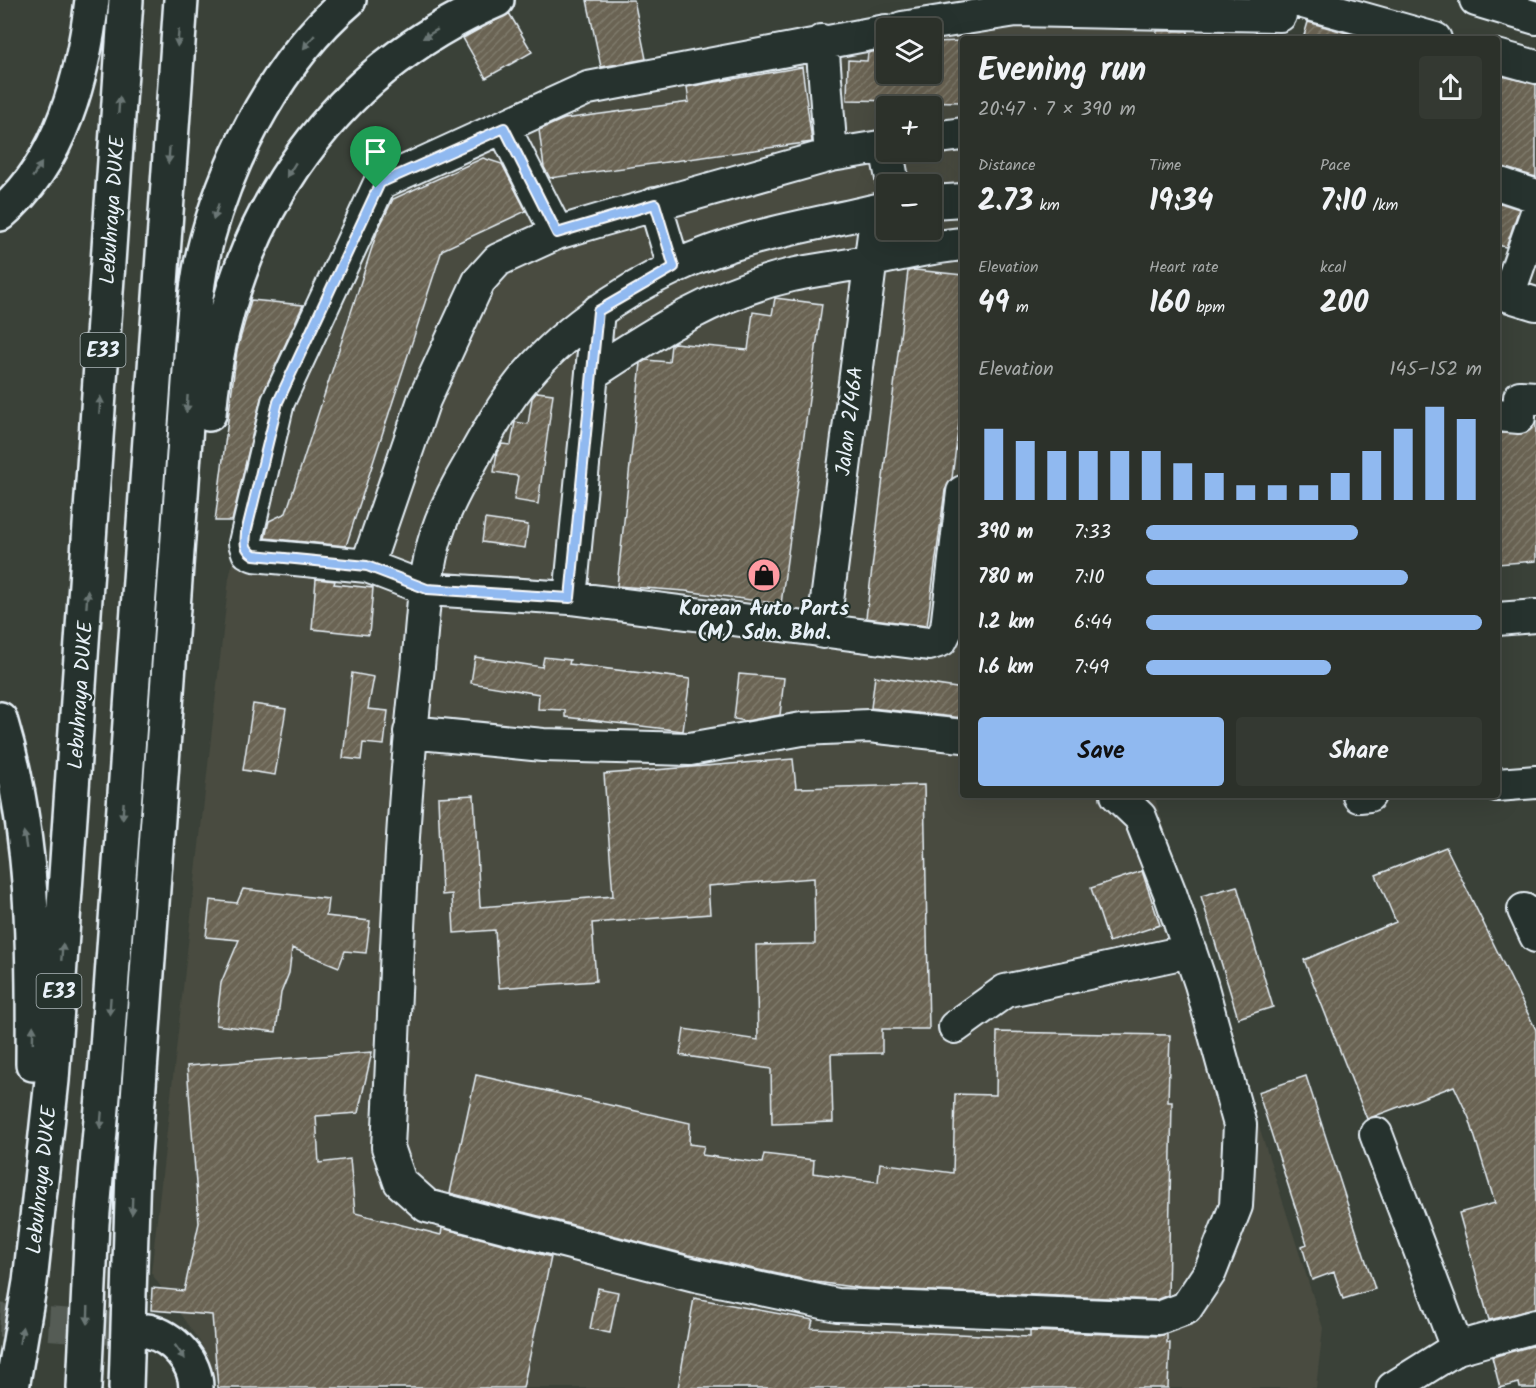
<!DOCTYPE html>
<html lang="en">
<head>
<meta charset="utf-8">
<style>
  :root { --surface:#2c312a; --page:#343932; --text:#f1f3f6; --muted:#a6a9a8; --line:#484c47; --accent:#90b9f0 }
  body { margin:0; font-family:Kalam,sans-serif; background:var(--page); color:var(--text); height:100vh; display:flex; flex-direction:column; font-size:22px; white-space:nowrap }
  * { box-sizing:border-box; margin:0 }
  p { font-size:20px; color:var(--muted) }
  .icon { flex:none; width:33px; height:33px; fill:none; stroke:currentColor; stroke-width:2; stroke-linecap:round; stroke-linejoin:round }
  .map { position:relative; flex:1; overflow:hidden }
  .sheet { position:absolute; left:960px; top:36px; width:540px; height:762px; display:flex; flex-direction:column; background:var(--surface); border-radius:6px; box-shadow:0 6px 24px #0002,0 0 0 2px var(--line) }
  .sheet>* { flex:none }
  .buttons { position:absolute; left:876px; top:18px; display:grid; gap:12px }
  .buttons a { display:grid; place-items:center; width:66px; height:66px; border-radius:6px; background:var(--surface); box-shadow:0 6px 24px #0002,0 0 0 2px var(--line); font-size:30px }
  .pin { position:absolute; display:grid; place-items:center; width:51px; height:51px; color:#fff; margin:-62px -26px; border-radius:50% 50% 50% 0; rotate:-45deg; box-shadow:0 0 6px #0007 }
  .pin .icon { rotate:45deg }
  .round { display:grid; place-items:center; flex:none; width:63px; height:63px; border-radius:6px; background:var(--page) }
  .head { display:flex; align-items:center; justify-content:space-between; height:102px; padding:0 18px }
  h1 { font-size:33px; font-weight:700; line-height:45px }
  .stats { display:grid; grid-template-columns:repeat(3,1fr); gap:9px; height:102px; padding:6px 18px }
  .stats div { display:grid; align-content:center }
  .stats b { font-size:30px; font-weight:700 }
  .stats small { font-size:16px; font-weight:400 }
  .stats p { font-size:16px }
  .chart { height:168px; padding:12px 18px }
  .chart p { display:flex; justify-content:space-between }
  .chart svg { width:100%; height:108px; margin-top:6px; stroke:var(--accent); stroke-width:6 }
  .action { display:flex; gap:12px; margin-top:auto; padding:12px 18px }
  .action a { flex:1; height:69px; border-radius:6px; background:var(--accent); color:#111; font-size:24px; font-weight:700; line-height:69px; text-align:center }
  .action a+a { background:var(--page); color:var(--text) }
  ul { padding:0 18px; list-style:none; font-size:20px }
  li { display:grid; grid-template-columns:96px 72px 1fr; align-items:center; height:45px }
  li i { height:15px; border-radius:8px; background:var(--accent) }
  .map>svg:first-child { display:block }
  .built { fill:#484b40; fill-rule:evenodd }
  .building { fill:url(#building-hatch); stroke:#e8f1f8; stroke-width:1.5 }
  .lines { fill:none; stroke-linecap:round; stroke-linejoin:round }
  .highway-tunnel { stroke:#545b55; stroke-width:33; stroke-dasharray:33 16; stroke-linecap:butt }
  .minor-casing { stroke:#e8f1f8; stroke-width:36 }
  .highway-casing { stroke:#e8f1f8; stroke-width:38 }
  .minor { stroke:#26332d; stroke-width:32 }
  .highway { stroke:#26332d; stroke-width:33 }
  .oneway { fill:#6a7674 }
  .route-casing { stroke:#fff; stroke-width:12 }
  .route { stroke:#90b9f0; stroke-width:8 }
  .labels { text-anchor:middle; stroke-width:4.5; stroke-linejoin:round; paint-order:stroke }
  .shield { fill:#26332d; stroke:#aeb8bb; stroke-width:1.5 }
  .shield-label { font-size:20px; font-weight:bold; fill:#e8f1f8 }
  .street-label { font-size:21px; fill:#e8f1f8; stroke:#26332d }
  .poi-label { font-size:21px; font-weight:bold; fill:#e8f1f8; stroke:#26332d }
</style>
</head>
<body>
<div class="map">
<svg width="1536" height="1388" viewBox="0 0 1536 1388">
  <defs>
    <pattern id="building-hatch" width="6" height="6" patternUnits="userSpaceOnUse" patternTransform="scale(1.5)"><rect width="6" height="6" fill="#6a6353"/><path d="M-1 1l2-2M0 6l6-6M5 7l2-2" fill="none" stroke="#7f7a6c"/></pattern>
  </defs>
  <rect width="100%" height="100%" fill="#3a4138"/>
  <filter id="ink" filterUnits="userSpaceOnUse"><feTurbulence type="fractalNoise" baseFrequency=".0167" numOctaves="2"/><feDisplacementMap in="SourceGraphic" scale="12" xChannelSelector="R" yChannelSelector="G"/><feConvolveMatrix kernelMatrix="1 2 1 2 8 2 1 2 1" color-interpolation-filters="sRGB"/></filter>
  <g filter="url(#ink)">
    <!-- built -->
    <path class="built" d="M1017 0 1246 12 1237 39H963V795H1154L1323 1328 1316 1388H219L202 1345 151 1273 229 578 273 395 372 181 584 78ZM886 28H932V74H886ZM886 106H932V152H886ZM886 184H932V230H886Z"/>
    <!-- building -->
    <path class="building" d="M587 0H634L646 59 601 67Z
      M509 13 532 52 486 78 463 38Z
      M1308 22 1368 39H1303Z
      M1157 31H1188V39H1156Z
      M963 41V102L847 100 848 60 867 61 868 53 886 49V74H932V42Z
      M802 67 812 142 550 178 544 167 539 130 564 119 689 102 687 87Z
      M1497 75 1536 84V177L1497 166Z
      M483 158 502 164 526 211 442 250 346 546 265 538 269 521 286 513 377 232 393 199Z
      M1497 202 1519 209 1506 247 1497 245Z
      M915 270 963 275V392L952 478 945 490 927 626 866 618 908 271Z
      M775 298 822 304 781 604 685 591 617 586 641 363 646 360 669 362 671 345 674 343 748 350 753 312 772 315Z
      M251 300 303 305 261 398 232 521H215L237 350Z
      M537 392 553 394 538 504 514 500 518 476 494 472 497 452 502 444 511 445 515 422 528 424 532 398Z
      M1536 422V561L1497 564V433H1526Z
      M485 519 528 525 525 548 482 542Z
      M316 579 335 581 334 584 373 588 369 635 312 629Z
      M475 657 542 667 544 657 570 660 569 664 690 679 683 731 565 717V710L538 709 539 694 471 683Z
      M352 673 374 677 368 709 388 711 384 745 363 743 361 760 343 758Z
      M739 674 784 678 780 715 746 721 734 719Z
      M875 676 963 689V718L871 708Z
      M253 704 286 709 275 775 243 770Z
      M793 759 796 788 924 785 929 1029H882V1053L831 1054 833 1122 772 1124 771 1069 680 1055 684 1029 758 1040 756 945 815 944 814 878 708 886 710 914 592 923 596 981 499 988 495 930 454 933 452 894 442 895 438 797 474 795 480 907 613 896 604 774Z
      M1446 847 1536 1030V1309L1489 1320 1459 1213 1495 1203 1469 1118 1454 1086 1367 1119 1304 960 1396 922 1376 875Z
      M1142 871 1160 925 1109 942 1091 888Z
      M1237 886 1273 1007 1238 1018 1201 896Z
      M243 889 328 899 326 916 370 921 366 953 345 951 339 967 292 948 289 973 281 993 276 1032 216 1025 221 983 239 940 206 937 210 900 237 903Z
      M997 1032 1170 1035 1168 1102H1172L1168 1295 1156 1300 860 1288 816 1282 689 1255 450 1193 476 1075 690 1123 689 1144 704 1146 702 1155 762 1163 764 1154 814 1160 813 1173 878 1182 880 1163 953 1173 955 1094 996 1095Z
      M372 1052 358 1113 316 1116 319 1163 350 1159 355 1213 441 1235 442 1228 551 1257 523 1388H218L212 1315 151 1310 152 1288 184 1291 199 1223 187 1066Z
      M1306 1076 1375 1289 1343 1299 1334 1272 1312 1280 1302 1246 1307 1244 1258 1092Z
      M598 1288 618 1292 610 1333 590 1329Z
      M694 1298 813 1320 811 1328 1030 1337V1331L1158 1336 1167 1334V1343H1170L1168 1388H678Z
      M1536 1345V1388H1520L1519 1383 1500 1388 1492 1357Z"/>
    <g class="lines">
      <!-- highway-tunnel -->
      <path class="highway-tunnel" d="M0 1320 148 1331"/>
      <!-- minor casing -->
      <g class="minor-casing">
        <path id="minor" d="M1296 0 1435 39
          M1476 0 1536 18
          M902 28 1016 10 1280 15
          M822 41 831 155
          M1497 56 1536 67
          M504 128 557 233
          M932 138 963 134
          M886 146 831 155 601 220 557 233 498 260 479 281 424 400 367 566 427 589 570 598 929 644 941 640 947 628 963 492
          M887 152 893 184
          M1497 183 1536 196
          M932 202 963 200
          M655 204 674 267
          M886 208C815 225 744 234 677 266 619 293 559 334 519 385 500 409 485 436 471 462 458 484 445 508 437 533 423 574 422 633 417 676 399 832 396 991 388 1147L400 1182 427 1206 695 1275 837 1305 1159 1318 1186 1308 1210 1272 1236 1206 1240 1125 1201 984 1170 893 1140 817 1117 795
          M1497 292 1536 304
          M1508 295 1536 215
          M593 373C655 332 719 291 792 275 818 269 844 267 869 261 902 254 929 247 963 244
          M1497 415 1519 417 1520 397 1536 398
          M367 566 254 555 248 552 245 543 278 402 380 183 588 88 886 31
          M570 598 598 311
          M1497 619 1536 616
          M823 632 877 211
          M410 732 543 745 690 749 802 729 869 726 963 736
          M1497 785 1536 782
          M1359 796 1369 795
          M1524 910 1536 936
          M955 1027 1005 991 1190 951
          M1376 1134 1457 1348
          M1393 1388 1457 1348 1536 1326"/>
      </g>
      <!-- highway casing -->
      <g class="highway-casing">
        <path id="highway" d="M0 214C62 162 83 76 92 0
          M209 414C225 230 325 74 497 0
          M0 719C34 831 34 948 33 1064
          M148 1331C173 1337 196 1361 196 1388
          M12 1388 30 1282 52 1080 126 0
          M84 1388 92 1223 106 1062 181 0
          M126 1388 133 1170 189 383C193 336 194 286 207 239 231 152 280 59 349 0"/>
      </g>
      <!-- minor -->
      <use href="#minor" class="minor"/>
      <!-- highway -->
      <use href="#highway" class="highway"/>
    </g>
    <!-- one-way arrows -->
    <defs><path id="oneway-solid" d="M-6-.8H1V-3.2L6.5 0L1 3.2V.8H-6Z" transform="scale(1.5)"/></defs>
    <g class="oneway">
      <use href="#oneway-solid" transform="translate(430 34) rotate(149)"/>
      <use href="#oneway-solid" transform="translate(178 38) rotate(95)"/>
      <use href="#oneway-solid" transform="translate(309 42) rotate(130)"/>
      <use href="#oneway-solid" transform="translate(119 105) rotate(-86)"/>
      <use href="#oneway-solid" transform="translate(169 155) rotate(94)"/>
      <use href="#oneway-solid" transform="translate(37 170) rotate(-58)"/>
      <use href="#oneway-solid" transform="translate(291 170) rotate(122)"/>
      <use href="#oneway-solid" transform="translate(216 212) rotate(108)"/>
      <use href="#oneway-solid" transform="translate(187 404) rotate(94)"/>
      <use href="#oneway-solid" transform="translate(100 405) rotate(-86)"/>
      <use href="#oneway-solid" transform="translate(87 599) rotate(-86)"/>
      <use href="#oneway-solid" transform="translate(123 811) rotate(94)"/>
      <use href="#oneway-solid" transform="translate(25 840) rotate(-99)"/>
      <use href="#oneway-solid" transform="translate(62 952) rotate(-85)"/>
      <use href="#oneway-solid" transform="translate(110 1006) rotate(94)"/>
      <use href="#oneway-solid" transform="translate(33 1034) rotate(-89)"/>
      <use href="#oneway-solid" transform="translate(101 1120) rotate(95)"/>
      <use href="#oneway-solid" transform="translate(132 1206) rotate(92)"/>
      <use href="#oneway-solid" transform="translate(88 1315) rotate(92)"/>
      <use href="#oneway-solid" transform="translate(21 1335) rotate(-80)"/>
      <use href="#oneway-solid" transform="translate(180 1352) rotate(54)"/>
    </g>
  </g>
  <g class="lines" filter="url(#ink)">
    <!-- route casing -->
    <g class="route-casing">
      <path id="route" d="M504 128 557 233 655 204 674 267 598 311 570 598 427 589 367 566 254 555C244 549 245 543 246 533L278 402 380 183Z"/>
    </g>
    <!-- route -->
    <use href="#route" class="route"/>
  </g>
  <!-- icons -->
  <defs>
    <g id="shop-disc" transform="scale(1.725)"><circle r="9.5" fill="#ff9aa2" stroke="#26332d"/><path d="M-5-2.5h2.3a2.7 3.5 0 0 1 5.4 0H5L5.5 6h-11ZM-1.5-2.5h3a1.5 2.3 0 0 0-3 0Z" fill="#111"/></g>
  </defs>
  <g fill-rule="evenodd">
    <use href="#shop-disc" x="764" y="575"/>
  </g>
  <g class="labels">
    <!-- shield labels -->
    <g class="shield">
      <rect x="80.5" y="333" width="45" height="34" rx="4.5"/>
      <rect x="36.5" y="974" width="45" height="34" rx="4.5"/>
    </g>
    <g class="shield-label">
      <text x="103" y="357">E33</text>
      <text x="59" y="998">E33</text>
    </g>
    <!-- street labels -->
    <g class="street-label">
      <text transform="translate(112 210) rotate(-86)" y="7">Lebuhraya DUKE</text>
      <text transform="translate(849 421) rotate(-83)" y="7">Jalan 2/46A</text>
      <text transform="translate(80 695) rotate(-86)" y="7">Lebuhraya DUKE</text>
      <text transform="translate(41 1180) rotate(-84)" y="7">Lebuhraya DUKE</text>
    </g>
    <!-- poi labels -->
    <g class="poi-label">
      <text x="764" y="615">Korean Auto Parts<tspan x="764" dy="24">(M) Sdn. Bhd.</tspan></text>
    </g>
  </g>
</svg>
<div class="buttons">
<a><svg class="icon" aria-label="layers" viewBox="0 0 24 24"><path d="M12 4l9 5-9 5-9-5zM3 14l9 5 9-5"/></svg></a>
<a>+</a>
<a>−</a>
</div>
<div class="pin" style="left:376px;top:188px;background:#1e9e55"><svg class="icon" aria-label="arrive" viewBox="0 0 24 24"><path d="M6 21V4h12l-3 4 3 4H6"/></svg></div>
<section class="sheet">
<div class="head"><div><h1>Evening run</h1><p>20:47 · 7 × 390 m</p></div><a class="round"><svg class="icon" aria-label="share" viewBox="0 0 24 24"><path d="M12 15V3M7 8l5-5 5 5M5 13v7h14v-7"/></svg></a></div>
<div class="stats">
<div><p>Distance</p><b>2.73<small> km</small></b></div>
<div><p>Time</p><b>19:34</b></div>
<div><p>Pace</p><b>7:10<small> /km</small></b></div>
</div>
<div class="stats">
<div><p>Elevation</p><b>49<small> m</small></b></div>
<div><p>Heart rate</p><b>160<small> bpm</small></b></div>
<div><p>kcal</p><b>200</b></div>
</div>
<div class="chart"><p><span>Elevation</span>145–152 m</p>
<svg viewBox="0 0 160 44" preserveAspectRatio="none"><path d="M5 44V15M15 44V20M25 44V24M35 44V24M45 44V24M55 44V24M65 44V29M75 44V33M85 44V38M95 44V38M105 44V38M115 44V33M125 44V24M135 44V15M145 44V6M155 44V11"/></svg>
</div>
<ul>
<li><b>390 m</b>7:33<i style="width:63%"></i></li>
<li><b>780 m</b>7:10<i style="width:78%"></i></li>
<li><b>1.2 km</b>6:44<i style="width:100%"></i></li>
<li><b>1.6 km</b>7:49<i style="width:55%"></i></li>
</ul>
<div class="action"><a>Save</a><a>Share</a></div>
</section>
</div>
</body>
</html>
